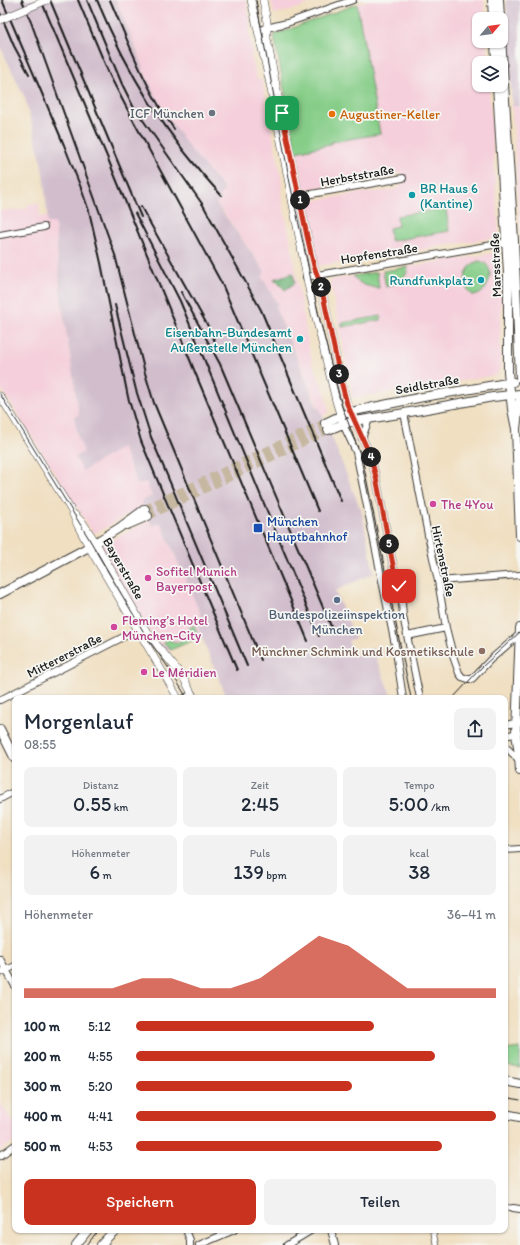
<!DOCTYPE html>
<html lang="de">
<head>
<meta charset="utf-8">
<style>
  :root { --surface:#fff; --page:#f2f2f3; --text:#1f2937; --muted:#747a83; --accent:#c8321e }
  body { margin:0; font-family:Itim,sans-serif; background:var(--page); color:var(--text); height:100vh; display:flex; flex-direction:column; font-size:15px; white-space:nowrap }
  * { box-sizing:border-box; margin:0 }
  p { font-size:13px; color:var(--muted) }
  .icon { flex:none; width:22px; height:22px; fill:none; stroke:currentColor; stroke-width:2; stroke-linecap:round; stroke-linejoin:round }
  .map { position:relative; flex:1; overflow:hidden }
  .details { position:absolute; left:12px; top:695px; width:496px; height:538px; display:flex; flex-direction:column; background:var(--surface); border-radius:8px; box-shadow:0 1px 3px #0004 }
  .details>* { flex:none }
  .needle { width:26px; rotate:61deg }
  .fabs { position:absolute; left:472px; top:12px; display:grid; gap:8px }
  .fabs a { display:grid; place-items:center; width:36px; height:36px; border-radius:8px; background:var(--surface); box-shadow:0 1px 3px #0004; font-size:20px }
  .pin { position:absolute; display:grid; place-items:center; width:34px; height:34px; color:#fff; margin:-17px; border-radius:8px; box-shadow:0 2px 6px #0006 }
  .km { position:absolute; width:20px; height:20px; margin:-10px; border-radius:50%; background:#222; color:#fff; font-size:11px; line-height:20px; text-align:center }
  .round { display:grid; place-items:center; flex:none; width:42px; height:42px; border-radius:8px; background:var(--page) }
  .head { display:flex; align-items:center; justify-content:space-between; height:68px; padding:0 12px }
  h1 { font-size:22px; font-weight:600; line-height:30px }
  .figures { display:grid; grid-template-columns:repeat(3,1fr); gap:6px; height:68px; padding:4px 12px }
  .figures div { display:grid; align-content:center; border-radius:8px; background:var(--page); text-align:center }
  .figures b { font-size:20px; font-weight:600 }
  .figures small { font-size:11px; font-weight:400 }
  .figures p { font-size:11px }
  .chart { height:112px; padding:8px 12px }
  .chart p { display:flex; justify-content:space-between }
  .chart svg { width:100%; height:72px; margin-top:4px; fill:var(--accent); opacity:.7 }
  .action { display:flex; gap:8px; margin-top:auto; padding:8px 12px }
  .action a { flex:1; height:46px; border-radius:8px; background:var(--accent); color:#fff; font-size:16px; font-weight:600; line-height:46px; text-align:center }
  .action a+a { background:var(--page); color:var(--text) }
  ul { padding:0 12px; list-style:none; font-size:13px }
  li { display:grid; grid-template-columns:64px 48px 1fr; align-items:center; height:30px }
  li i { height:10px; border-radius:5px; background:var(--accent) }
  .map>svg:first-child { display:block }
  .built { fill:#f5cfdb }
  .industrial { fill:#d1bdcc }
  .green { fill:#86cd88; stroke:#517452 }
  .forest { fill:#6cb074; stroke:#446648 }
  .lines { fill:none; stroke-linecap:round; stroke-linejoin:round }
  .secondary-tunnel { stroke:#c6b8a0; stroke-width:8; stroke-dasharray:8 4; stroke-linecap:butt }
  .pedestrian-casing { stroke:#3c3935; stroke-width:6 }
  .minor-casing { stroke:#3c3935; stroke-width:8 }
  .tertiary-casing { stroke:#3c3935; stroke-width:8 }
  .secondary-casing { stroke:#3c3935; stroke-width:10 }
  .pedestrian { stroke:#fff; stroke-width:4.5 }
  .minor { stroke:#fff; stroke-width:6 }
  .tertiary { stroke:#fff; stroke-width:7 }
  .secondary { stroke:#fff; stroke-width:8 }
  .tram { stroke:#1c1c1c; stroke-width:1 }
  .rail { stroke:#1c1c1c; stroke-width:2 }
  .tertiary-bridge-casing { stroke:#3c3935; stroke-width:8; stroke-linecap:butt }
  .tertiary-bridge { stroke:#fff; stroke-width:7 }
  .route-casing { stroke:#fff; stroke-width:8 }
  .route { stroke:#c8321e; stroke-width:5 }
  .worship-dot { fill:#6b7280; stroke:#f6f6f2; stroke-width:1.5 }
  .food-dot { fill:#e8710a; stroke:#f6f6f2; stroke-width:1.5 }
  .culture-dot { fill:#0f9aa8; stroke:#f6f6f2; stroke-width:1.5 }
  .hotel-dot { fill:#d1479c; stroke:#f6f6f2; stroke-width:1.5 }
  .transit-dot { fill:#1a4fb4; stroke:#f6f6f2; stroke-width:1.5 }
  .service-dot { fill:#5c6f8a; stroke:#f6f6f2; stroke-width:1.5 }
  .education-dot { fill:#8d6e63; stroke:#f6f6f2; stroke-width:1.5 }
  .labels { text-anchor:middle; stroke-width:3.5; stroke-linejoin:round; paint-order:stroke }
  .worship-label { font-size:13px; fill:#5b616d; stroke:#f6f6f2; text-anchor:end }
  .food-label { font-size:13px; fill:#c56008; stroke:#f6f6f2; text-anchor:start }
  .street-label { font-size:13px; fill:#1c1c1c; stroke:#f6f6f2 }
  .culture-label { font-size:13px; fill:#0d838f; stroke:#f6f6f2; text-anchor:end }
  .hotel-label { font-size:13px; fill:#b23c85; stroke:#f6f6f2; text-anchor:start }
  .transit-label { font-size:13px; fill:#164399; stroke:#f6f6f2; text-anchor:start }
  .service-label { font-size:13px; fill:#4e5e75; stroke:#f6f6f2 }
  .education-label { font-size:13px; fill:#785e54; stroke:#f6f6f2; text-anchor:end }
</style>
</head>
<body>
<div class="map">
<svg width="520" height="1245" viewBox="0 0 520 1245">
  <rect width="100%" height="100%" fill="#f6f6f2"/>
  <filter id="ink" filterUnits="userSpaceOnUse"><feTurbulence type="fractalNoise" baseFrequency=".025" numOctaves="2"/><feDisplacementMap in="SourceGraphic" scale="8" xChannelSelector="R" yChannelSelector="G"/><feConvolveMatrix kernelMatrix="1 2 1 2 8 2 1 2 1" color-interpolation-filters="sRGB"/></filter>
  <filter id="wash" filterUnits="userSpaceOnUse"><feTurbulence type="fractalNoise" baseFrequency=".012" numOctaves="4" result="noise"/><feDisplacementMap in="SourceGraphic" scale="16" xChannelSelector="R" yChannelSelector="G"/><feGaussianBlur stdDeviation="0.9" result="paint"/><feColorMatrix in="noise" values="0 0 0 0 0 0 0 0 0 0 0 0 0 0 0 0 0 1.4 0 .05"/><feComposite in="paint" operator="in"/></filter>
  <g filter="url(#wash)">
    <rect width="100%" height="100%" fill="#f0dfc1"/>
    <!-- built -->
    <path class="built" d="M116 0H246L250 23 249 34 252 51 251 56 257 79H260L262 81 282 182 281 196 290 238 309 348 314 368 324 390 329 409 328 413 322 416 318 408 297 356 275 307 278 305 262 277 265 272 216 202 221 199 219 196 225 190 191 150 165 113 142 69 144 67Z
      M271 0H318L293 10 274 14Z
      M369 0H484L485 19H479V41H486L488 63H479V85H489L499 237 317 266 305 202 360 193 385 191 400 188 399 185 404 184 402 172 304 190 274 35Z
      M512 106H520V240V237Z
      M39 203 40 217 47 216 48 223 55 222 61 298 79 415 74 416 78 437 85 452 75 457 117 449 122 447 138 485 146 482 152 496 143 506 94 534 0 387V211L27 209 28 204Z
      M498 252 501 301 500 367 497 375 353 398 330 280 453 259H460Z
      M150 520 152 526 161 523 204 622 197 626 201 637 166 652 151 635 100 546Z
      M0 1103 15 1125V1140L0 1151Z"/>
    <!-- industrial -->
    <path class="industrial" d="M0 0H116L144 68 142 69 165 113 191 150 225 190 219 196 222 200 216 203 265 272 262 277 278 305 275 307 299 362 317 408H319L331 435 360 508H361L374 573 335 591 355 638 348 641 354 656 372 648 392 698H227L197 626 204 622 161 523 152 526 141 501 152 496 146 482 138 485 122 447 83 471 75 457 84 452 78 437 74 417 79 415 61 298 55 223H48L44 179 40 156 25 98 0 46Z
      M506 0H520V106H512Z"/>
    <!-- green -->
    <path class="green" d="M357 4 380 134 331 142V144L296 152 274 35Z
      M440 209H446L449 231 391 241 389 228 398 226 397 216Z
      M479 261C505 266 478 313 467 288 462 277 468 264 479 261Z
      M408 267C408 278 396 284 386 287L383 271Z
      M377 272 379 288C369 287 359 285 353 276Z
      M381 316V320L342 327V323Z
      M194 625 199 638 170 650 169 648V647L163 643 168 639 176 643C184 640 185 637 188 629Z
      M520 1048V1068L505 1066V1050Z"/>
    <!-- forest -->
    <path class="forest" d="M293 273 295 283 285 290 274 279Z"/>
  </g>
  <g filter="url(#ink)">
    <g class="lines">
      <!-- secondary-tunnel -->
      <path class="secondary-tunnel" d="M145 509 325 423
        M148 516 328 430"/>
      <!-- pedestrian casing -->
      <g class="pedestrian-casing">
        <path id="pedestrian" d="M505 1207 513 1208
          M433 1230 436 1245"/>
      </g>
      <!-- minor casing -->
      <g class="minor-casing">
        <path id="minor" d="M258 30 287 23 353 0
          M294 197 403 178
          M0 235 44 227
          M306 277 510 242
          M404 413 428 535 438 581 446 628 454 659 459 673 462 677 468 679H472L490 660 520 634
          M355 421 370 455 376 477 394 570 401 592 403 616 420 698
          M343 424 356 452 395 645 403 698
          M362 438 369 419
          M438 581 520 575
          M407 636 446 628
          M185 698 192 694
          M0 700 137 630
          M505 725 520 722
          M505 736 518 733
          M505 746 520 761
          M0 799 15 791
          M505 850 520 849
          M0 959 15 986
          M0 973 15 966
          M0 1156 15 1145
          M513 1208 520 1209
          M186 1230 190 1240V1245
          M331 1230 335 1245
          M199 1245 234 1230
          M287 1245 312 1230"/>
      </g>
      <!-- tertiary casing -->
      <g class="tertiary-casing">
        <path id="tertiary" d="M251 0 270 84 309 289 336 401 343 424
          M263 0 267 22V39L280 106 307 235 314 266 321 286 341 381 347 404 355 421
          M0 396 71 510 78 526 93 554 178 698
          M75 515 83 523 96 543 143 626 156 644 183 677 194 698"/>
      </g>
      <!-- secondary casing -->
      <g class="secondary-casing">
        <path id="secondary" d="M492 0 493 19
          M499 0 500 19
          M501 37 514 241 520 378
          M495 41 496 63
          M497 85 508 273V372L512 409 516 429
          M520 395 516 429 520 536
          M325 423 344 414 359 410 423 397 513 382
          M328 430 343 424 355 421 399 414 493 397 520 394
          M127 525 148 516
          M0 594 85 549 119 528 145 509
          M520 628 516 733 519 755 520 771
          M0 729 15 759
          M505 1081 520 1084
          M505 1114 520 1117
          M76 1245 88 1230
          M101 1245 109 1236 116 1230"/>
      </g>
      <!-- pedestrian -->
      <use href="#pedestrian" class="pedestrian"/>
      <!-- minor -->
      <use href="#minor" class="minor"/>
      <!-- tertiary -->
      <use href="#tertiary" class="tertiary"/>
      <!-- secondary -->
      <use href="#secondary" class="secondary"/>
      <!-- tram -->
      <path class="tram" d="M256 0 290 183 319 317 342 406 363 462 411 698
        M0 394 88 537 146 636 170 670 187 698
        M453 698 482 667 520 632
        M505 1097 520 1100
        M87 1245 98 1230"/>
      <!-- rail -->
      <path class="rail" d="M2 0 64 145 81 188 89 211 101 263 128 397 141 441 237 670
        M22 0 31 22 115 255 145 373 154 403 261 660
        M41 0 108 159 199 382 308 641
        M50 0 141 217
        M78 0 110 76 134 122 222 284 318 511
        M87 0 122 84 133 106 203 205 261 310 341 501
        M97 0C128 75 166 135 221 195
        M110 0C129 44 146 90 174 129
        M0 13 14 46 29 74
        M141 207 209 328 216 344
        M135 213 180 301 319 636
        M181 292 220 364 333 631
        M115 305 136 390 151 437 247 666"/>
      <!-- tertiary-bridge casing -->
      <g class="tertiary-bridge-casing">
        <path id="tertiary-bridge" d="M0 20 47 0"/>
      </g>
      <!-- tertiary-bridge -->
      <use href="#tertiary-bridge" class="tertiary-bridge"/>
    </g>
  </g>
  <g class="lines" filter="url(#ink)">
    <!-- route casing -->
    <g class="route-casing">
      <path id="route" d="M282 113 307 236 314 266 321 286 341 381 347 404 370 455 376 477 395 575 399 586"/>
    </g>
    <!-- route -->
    <use href="#route" class="route"/>
  </g>
  <!-- markers -->
  <circle class="worship-dot" cx="212" cy="113" r="4"/>
  <circle class="food-dot" cx="332" cy="114" r="4"/>
  <g class="culture-dot">
    <circle cx="412" cy="195" r="4"/>
    <circle cx="481" cy="280" r="4"/>
    <circle cx="300" cy="339" r="4"/>
  </g>
  <g class="hotel-dot">
    <circle cx="433" cy="504" r="4"/>
    <circle cx="148" cy="578" r="4"/>
    <circle cx="114" cy="627" r="4"/>
    <circle cx="144" cy="672" r="4"/>
  </g>
  <rect class="transit-dot" x="253" y="523" width="10" height="10" rx="2"/>
  <circle class="service-dot" cx="337" cy="600" r="4"/>
  <circle class="education-dot" cx="482" cy="651" r="4"/>
  <g class="labels">
    <!-- worship labels -->
    <g class="worship-label">
      <text x="204" y="118">ICF München</text>
    </g>
    <!-- food labels -->
    <g class="food-label">
      <text x="340" y="119">Augustiner-Keller</text>
    </g>
    <!-- street labels -->
    <g class="street-label">
      <text transform="translate(357 175) rotate(-10)" y="5">Herbststraße</text>
      <text transform="translate(379 253) rotate(-9)" y="5">Hopfenstraße</text>
      <text transform="translate(495 265) rotate(-92)" y="5">Marsstraße</text>
      <text transform="translate(427 384) rotate(-10)" y="5">Seidlstraße</text>
      <text transform="translate(444 561) rotate(78)" y="5">Hirtenstraße</text>
      <text transform="translate(124 568) rotate(60)" y="5">Bayerstraße</text>
      <text transform="translate(64 655) rotate(-27)" y="5">Mittererstraße</text>
    </g>
    <!-- culture labels -->
    <g class="culture-label">
      <text x="420" y="193" text-anchor="start">BR Haus 6<tspan x="420" dy="15">(Kantine)</tspan></text>
      <text x="473" y="285">Rundfunkplatz</text>
      <text x="292" y="337">Eisenbahn-Bundesamt<tspan x="292" dy="15">Außenstelle München</tspan></text>
    </g>
    <!-- hotel labels -->
    <g class="hotel-label">
      <text x="441" y="509">The 4You</text>
      <text x="156" y="576">Sofitel Munich<tspan x="156" dy="15">Bayerpost</tspan></text>
      <text x="122" y="625">Fleming’s Hotel<tspan x="122" dy="15">München-City</tspan></text>
      <text x="152" y="677">Le Méridien</text>
    </g>
    <!-- transit labels -->
    <g class="transit-label">
      <text x="267" y="526">München<tspan x="267" dy="15">Hauptbahnhof</tspan></text>
    </g>
    <!-- service labels -->
    <g class="service-label">
      <text x="337" y="619">Bundespolizeiinspektion<tspan x="337" dy="15">München</tspan></text>
    </g>
    <!-- education labels -->
    <g class="education-label">
      <text x="474" y="656">Münchner Schmink und Kosmetikschule</text>
    </g>
  </g>
</svg>
<div class="fabs">
<a><svg class="needle" viewBox="-14 -14 28 28"><path d="M0-13l5 13h-10z" fill="#e53935"/><path d="M0 13l5-13h-10z" fill="#747a83"/></svg></a>
<a><svg class="icon" aria-label="layers" viewBox="0 0 24 24"><path d="M12 4l9 5-9 5-9-5zM3 14l9 5 9-5"/></svg></a>
</div>
<div class="pin" style="left:282px;top:113px;background:#1e9e55"><svg class="icon" aria-label="arrive" viewBox="0 0 24 24"><path d="M6 21V4h12l-3 4 3 4H6"/></svg></div>
<div class="pin" style="left:399px;top:586px;background:#d93025"><svg class="icon" aria-label="check" viewBox="0 0 24 24"><path d="M5 12l5 5 9-10"/></svg></div>
<b class="km" style="left:300px;top:200px">1</b>
<b class="km" style="left:321px;top:287px">2</b>
<b class="km" style="left:339px;top:374px">3</b>
<b class="km" style="left:371px;top:457px">4</b>
<b class="km" style="left:389px;top:544px">5</b>
<section class="details">
<div class="head"><div><h1>Morgenlauf</h1><p>08:55</p></div><a class="round"><svg class="icon" aria-label="share" viewBox="0 0 24 24"><path d="M12 15V3M7 8l5-5 5 5M5 13v7h14v-7"/></svg></a></div>
<div class="figures">
<div><p>Distanz</p><b>0.55<small> km</small></b></div>
<div><p>Zeit</p><b>2:45</b></div>
<div><p>Tempo</p><b>5:00<small> /km</small></b></div>
</div>
<div class="figures">
<div><p>Höhenmeter</p><b>6<small> m</small></b></div>
<div><p>Puls</p><b>139<small> bpm</small></b></div>
<div><p>kcal</p><b>38</b></div>
</div>
<div class="chart"><p><span>Höhenmeter</span>36–41 m</p>
<svg viewBox="0 0 160 44" preserveAspectRatio="none"><path d="M0 44V38L10 38L20 38L30 38L40 32L50 32L60 38L70 38L80 32L90 19L100 6L110 12L120 25L130 38L140 38L150 38L160 38V44z"/></svg>
</div>
<ul>
<li><b>100 m</b>5:12<i style="width:66%"></i></li>
<li><b>200 m</b>4:55<i style="width:83%"></i></li>
<li><b>300 m</b>5:20<i style="width:60%"></i></li>
<li><b>400 m</b>4:41<i style="width:100%"></i></li>
<li><b>500 m</b>4:53<i style="width:85%"></i></li>
</ul>
<div class="action"><a>Speichern</a><a>Teilen</a></div>
</section>
</div>
</body>
</html>
